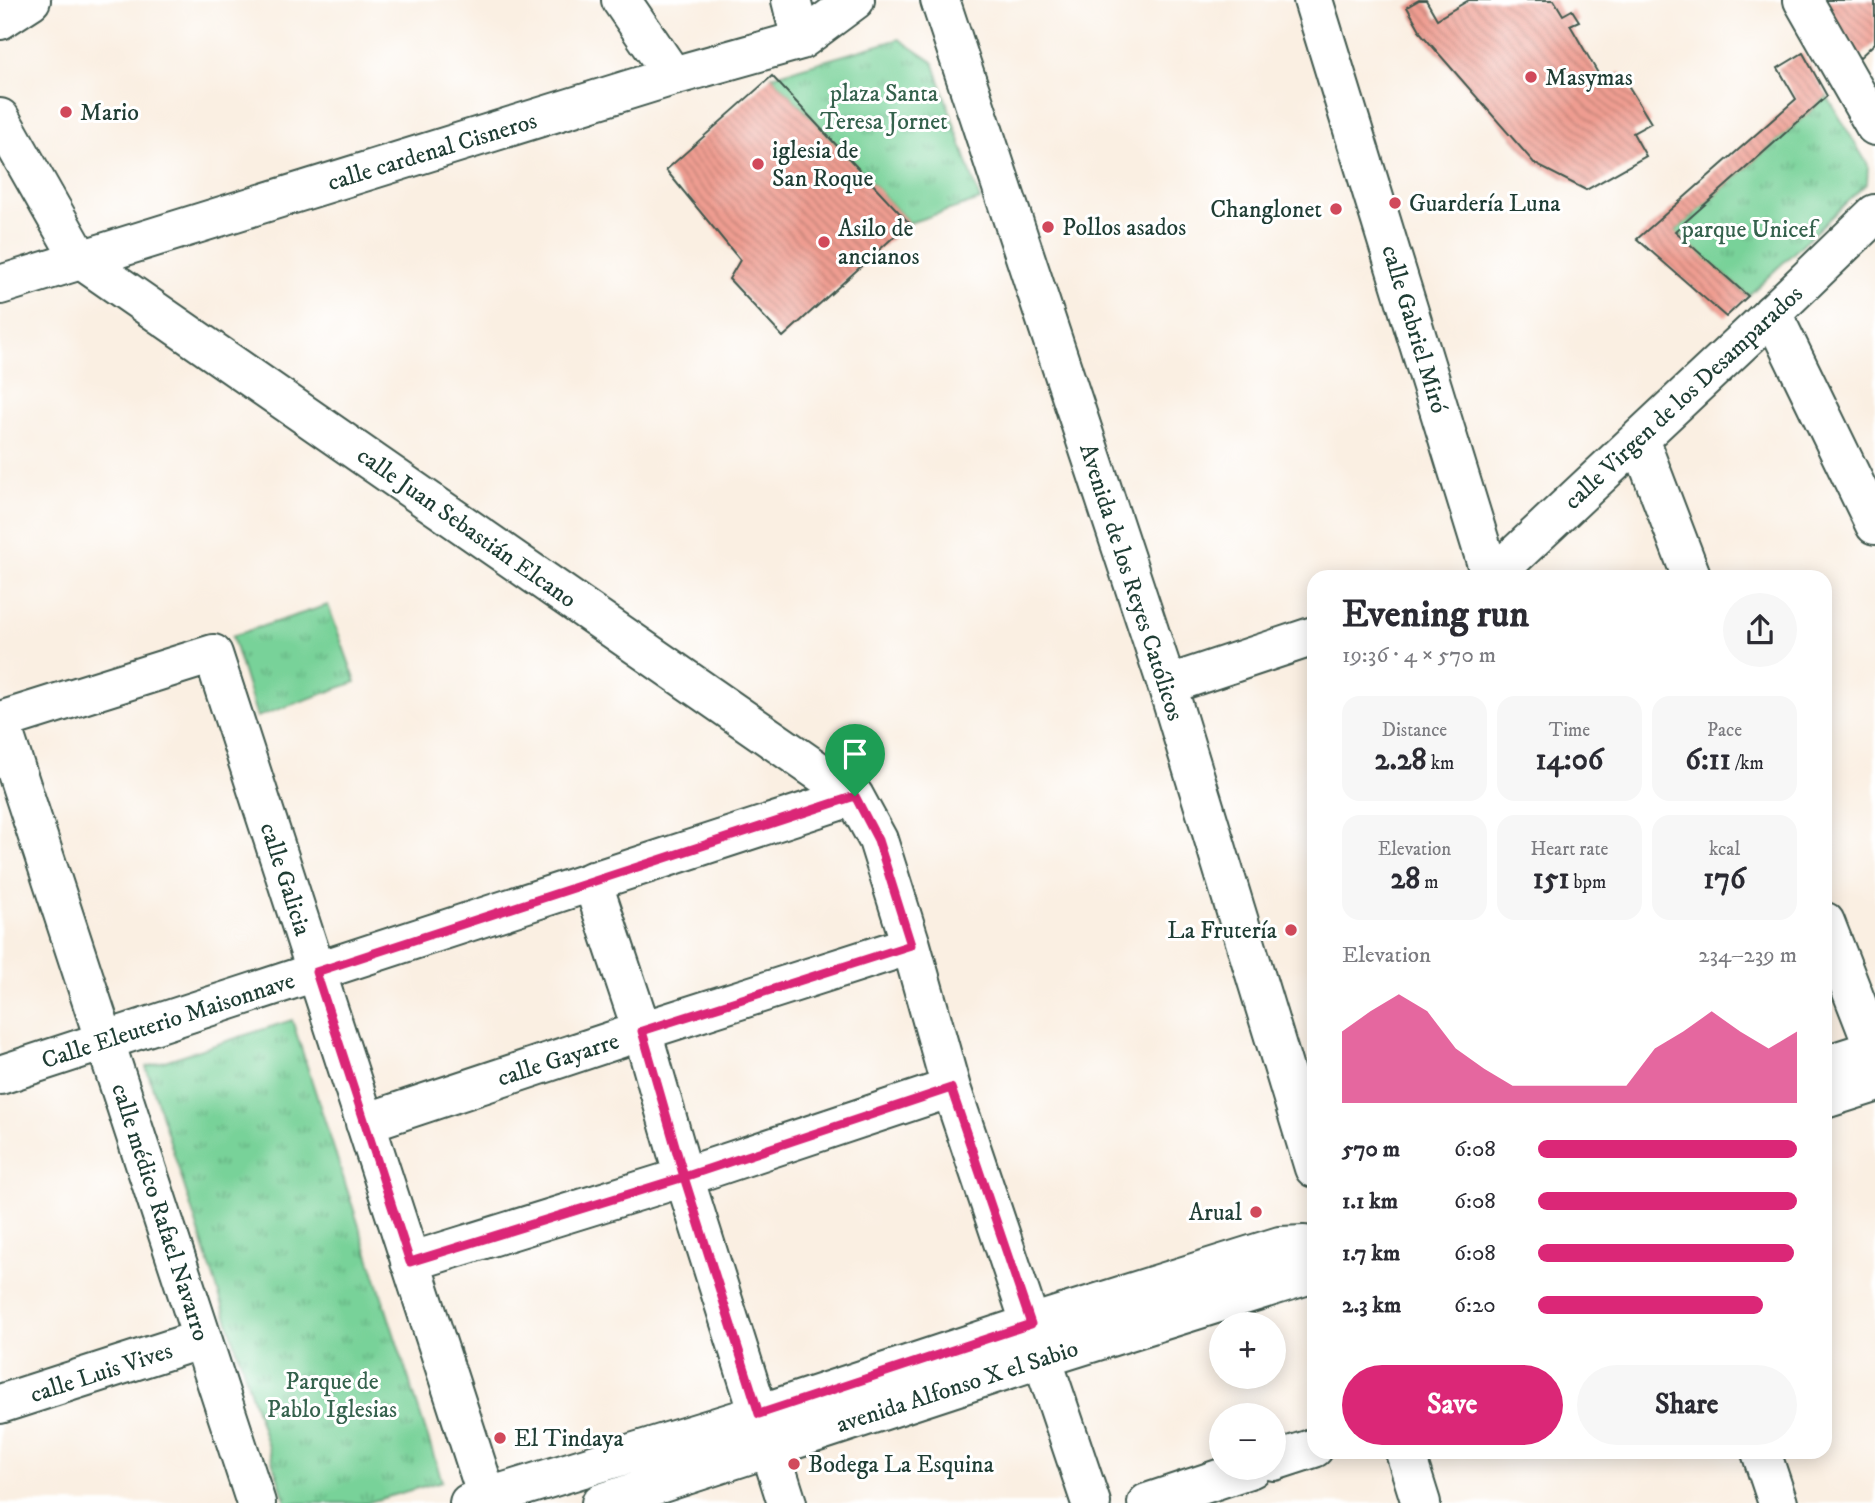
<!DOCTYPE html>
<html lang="en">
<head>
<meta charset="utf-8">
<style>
  :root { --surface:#fff; --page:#f7f7f7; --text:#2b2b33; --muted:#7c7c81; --accent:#db2777 }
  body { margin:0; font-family:"IM FELL DW Pica",serif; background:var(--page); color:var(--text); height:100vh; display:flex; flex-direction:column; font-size:26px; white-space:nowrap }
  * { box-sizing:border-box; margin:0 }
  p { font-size:23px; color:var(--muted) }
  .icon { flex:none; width:38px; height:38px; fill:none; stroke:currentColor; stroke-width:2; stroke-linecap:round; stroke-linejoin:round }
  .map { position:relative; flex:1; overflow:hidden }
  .panel { position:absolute; left:1307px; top:570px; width:525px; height:889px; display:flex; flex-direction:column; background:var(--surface); border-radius:21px; box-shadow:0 4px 18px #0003 }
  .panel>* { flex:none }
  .controls { position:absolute; left:1209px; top:1312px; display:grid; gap:14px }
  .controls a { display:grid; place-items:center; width:77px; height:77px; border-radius:50%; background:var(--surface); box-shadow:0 4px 18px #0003; font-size:35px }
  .pin { position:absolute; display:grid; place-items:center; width:60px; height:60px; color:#fff; margin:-72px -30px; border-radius:50% 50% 50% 0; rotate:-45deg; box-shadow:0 0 7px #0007 }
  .pin .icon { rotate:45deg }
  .round { display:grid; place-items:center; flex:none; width:74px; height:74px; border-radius:37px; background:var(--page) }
  .headline { display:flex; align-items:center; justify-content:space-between; height:119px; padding:0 35px }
  h1 { font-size:38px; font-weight:800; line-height:52px }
  .figures { display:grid; grid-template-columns:repeat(3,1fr); gap:10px; height:119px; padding:7px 35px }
  .figures div { display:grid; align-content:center; border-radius:18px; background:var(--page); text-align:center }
  .figures b { font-size:30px; font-weight:800 }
  .figures small { font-size:19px; font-weight:400 }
  .figures p { font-size:19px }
  .chart { height:196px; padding:14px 35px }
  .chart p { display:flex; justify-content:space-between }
  .chart svg { width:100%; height:126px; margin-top:7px; fill:var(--accent); opacity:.7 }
  .button { display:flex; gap:14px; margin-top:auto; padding:14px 35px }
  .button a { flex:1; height:80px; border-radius:42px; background:var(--accent); color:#fff; font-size:28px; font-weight:800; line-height:80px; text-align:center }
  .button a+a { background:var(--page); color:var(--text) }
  ul { padding:0 35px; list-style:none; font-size:23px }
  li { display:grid; grid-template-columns:112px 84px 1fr; align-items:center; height:52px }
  li i { height:18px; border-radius:9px; background:var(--accent) }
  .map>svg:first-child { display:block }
  .park { fill:url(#park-tufts); stroke:#4c8866; stroke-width:2 }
  .building { fill:url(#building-back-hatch) }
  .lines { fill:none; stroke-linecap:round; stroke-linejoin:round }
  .minor-casing { stroke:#40584e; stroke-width:42 }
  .minor { stroke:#fff; stroke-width:38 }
  .route-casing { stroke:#fff; stroke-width:14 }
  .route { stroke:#db2777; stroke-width:9 }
  .poi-dot { fill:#d1495b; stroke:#fff; stroke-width:2.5 }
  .labels { text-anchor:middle; stroke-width:6; stroke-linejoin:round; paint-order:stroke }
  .poi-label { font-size:24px; fill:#1f3d34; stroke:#fff; text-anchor:start }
  .park-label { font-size:24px; fill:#35624d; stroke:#fff }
  .street-label { font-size:24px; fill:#1f3d34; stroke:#fff }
</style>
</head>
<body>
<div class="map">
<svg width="1875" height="1503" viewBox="0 0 1875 1503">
  <defs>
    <pattern id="park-tufts" width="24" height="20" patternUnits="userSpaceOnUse" patternTransform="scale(1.75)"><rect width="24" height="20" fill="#78d299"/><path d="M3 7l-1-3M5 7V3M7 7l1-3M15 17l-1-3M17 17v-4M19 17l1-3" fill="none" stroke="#62ac7e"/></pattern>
    <pattern id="building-back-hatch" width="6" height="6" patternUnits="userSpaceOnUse" patternTransform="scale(1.75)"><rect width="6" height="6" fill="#ef9d91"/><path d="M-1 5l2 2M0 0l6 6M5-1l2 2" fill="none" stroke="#c18177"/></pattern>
  </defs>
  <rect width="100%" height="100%" fill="#fff"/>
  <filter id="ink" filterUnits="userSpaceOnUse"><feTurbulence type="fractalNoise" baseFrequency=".0143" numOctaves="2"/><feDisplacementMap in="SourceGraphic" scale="14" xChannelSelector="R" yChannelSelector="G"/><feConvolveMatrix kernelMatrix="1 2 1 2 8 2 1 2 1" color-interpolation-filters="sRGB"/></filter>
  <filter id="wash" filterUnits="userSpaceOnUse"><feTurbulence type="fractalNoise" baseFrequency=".00686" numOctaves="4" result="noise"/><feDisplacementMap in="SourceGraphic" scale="28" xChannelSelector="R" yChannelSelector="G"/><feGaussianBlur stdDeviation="1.57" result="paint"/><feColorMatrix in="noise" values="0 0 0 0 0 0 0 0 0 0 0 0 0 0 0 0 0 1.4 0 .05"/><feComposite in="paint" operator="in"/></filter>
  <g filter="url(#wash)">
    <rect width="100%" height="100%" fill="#faefe2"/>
    <!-- park -->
    <path class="park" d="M899 39 933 62 980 200 909 223 772 76Z
      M1827 96 1868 165 1867 183 1748 296 1675 231Z
      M328 605 356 682 257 717 232 636Z
      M292 1020 442 1481 366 1503H286L146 1067Z"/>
    <g id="blocks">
      <!-- building -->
      <path class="building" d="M1419 0H1426L1437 19 1469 0H1554L1563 15 1572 10 1579 21 1570 25 1603 82 1620 72 1651 123 1633 133 1646 156 1586 190 1535 164 1419 31 1420 30 1407 7Z
        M1821 0H1875V43L1856 61Z
        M1803 53 1827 96 1675 231 1748 296 1726 317 1637 239 1796 99 1778 68Z
        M772 76 909 223 783 337 729 279 740 260 666 170Z"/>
    </g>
  </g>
  <g filter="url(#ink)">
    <use href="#blocks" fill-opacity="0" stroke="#40584e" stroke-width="2"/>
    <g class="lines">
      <!-- minor casing -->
      <g class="minor-casing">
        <path id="minor" d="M621 0 673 76
          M791 0 801 40
          M940 0 1167 685 1314 1168
          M1313 0 1491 578
          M1803 0 1875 126
          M0 20 31 0
          M0 118 80 259 854 796 878 840 911 945 951 1088 1091 1503
          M0 285 673 76 801 40 855 0
          M1772 313 1875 525
          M1639 439 1692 578
          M1491 578 1758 327 1875 214
          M1167 685 1314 636
          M592 881 642 1031 684 1177 787 1503
          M1825 922 1875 1051
          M1825 1065 1875 1049
          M0 1075 854 796
          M1825 1099 1875 1083
          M365 1123 642 1031 911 945
          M410 1262 684 1177 951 1088
          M0 1404 202 1339
          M1405 1452 1421 1503
          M1761 1452 1778 1503
          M1274 1461 1314 1448
          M256 1503 0 721 213 654 489 1503
          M469 1503 759 1414 1031 1324 1280 1246 1304 1245
          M601 1503 1043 1358 1314 1273
          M1147 1503 1252 1468"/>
      </g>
      <!-- minor -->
      <use href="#minor" class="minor"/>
    </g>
  </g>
  <g class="lines" filter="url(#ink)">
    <!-- route casing -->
    <g class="route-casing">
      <path id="route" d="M855 796 316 972 410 1262 684 1177 951 1088 1031 1324 759 1414 684 1177 642 1031 911 945 878 840 855 796"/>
    </g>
    <!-- route -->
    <use href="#route" class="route"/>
  </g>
  <!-- markers -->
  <g class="poi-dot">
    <circle cx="1531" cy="77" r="7"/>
    <circle cx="66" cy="112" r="7"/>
    <circle cx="758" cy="164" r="7"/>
    <circle cx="1395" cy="203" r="7"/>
    <circle cx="1336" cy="209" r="7"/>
    <circle cx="1048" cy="227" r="7"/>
    <circle cx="824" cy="242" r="7"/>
    <circle cx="1291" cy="930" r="7"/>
    <circle cx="1256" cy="1212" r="7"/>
    <circle cx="500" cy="1438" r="7"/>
    <circle cx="794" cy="1464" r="7"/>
  </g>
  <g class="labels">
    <!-- poi labels -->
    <g class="poi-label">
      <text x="1545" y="85">Masymas</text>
      <text x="80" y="120">Mario</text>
      <text x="772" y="158">iglesia de<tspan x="772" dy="28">San Roque</tspan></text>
      <text x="1409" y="211">Guardería Luna</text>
      <text x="1322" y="217" text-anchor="end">Changlonet</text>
      <text x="1062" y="235">Pollos asados</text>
      <text x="838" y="236">Asilo de<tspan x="838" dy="28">ancianos</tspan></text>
      <text x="1277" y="938" text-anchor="end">La Frutería</text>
      <text x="1242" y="1220" text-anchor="end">Arual</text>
      <text x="514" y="1446">El Tindaya</text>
      <text x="808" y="1472">Bodega La Esquina</text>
    </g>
    <!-- park labels -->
    <g class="park-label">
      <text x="884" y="101">plaza Santa<tspan x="884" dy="28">Teresa Jornet</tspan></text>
      <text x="1749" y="237">parque Unicef</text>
      <text x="332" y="1389">Parque de<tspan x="332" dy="28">Pablo Iglesias</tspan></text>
    </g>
    <!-- street labels -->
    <g class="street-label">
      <text transform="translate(432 151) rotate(-17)" y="8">calle cardenal Cisneros</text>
      <text transform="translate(1415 329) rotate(73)" y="8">calle Gabriel Miró</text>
      <text transform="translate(1683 397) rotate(-43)" y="8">calle Virgen de los Desamparados</text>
      <text transform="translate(467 527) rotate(35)" y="8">calle Juan Sebastián Elcano</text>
      <text transform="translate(1132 582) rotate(72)" y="8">Avenida de los Reyes Católicos</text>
      <text transform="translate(286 879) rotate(72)" y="8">calle Galicia</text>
      <text transform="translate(168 1020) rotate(-18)" y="8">Calle Eleuterio Maisonnave</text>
      <text transform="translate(558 1059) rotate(-18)" y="8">calle Gayarre</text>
      <text transform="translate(161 1212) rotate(72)" y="8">calle médico Rafael Navarro</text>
      <text transform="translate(101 1372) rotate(-18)" y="8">calle Luis Vives</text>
      <text transform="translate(957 1386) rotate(-18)" y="8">avenida Alfonso X el Sabio</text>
    </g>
  </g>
</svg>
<div class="controls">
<a>+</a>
<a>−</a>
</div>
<div class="pin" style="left:855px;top:796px;background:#1e9e55"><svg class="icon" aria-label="arrive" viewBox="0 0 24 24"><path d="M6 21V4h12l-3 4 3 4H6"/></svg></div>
<section class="panel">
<div class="headline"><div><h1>Evening run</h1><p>19:36 · 4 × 570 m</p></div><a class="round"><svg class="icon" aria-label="share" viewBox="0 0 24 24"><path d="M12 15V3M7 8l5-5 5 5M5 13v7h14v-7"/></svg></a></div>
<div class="figures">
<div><p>Distance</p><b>2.28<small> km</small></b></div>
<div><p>Time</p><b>14:06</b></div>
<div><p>Pace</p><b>6:11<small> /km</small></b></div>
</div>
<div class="figures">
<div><p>Elevation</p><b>28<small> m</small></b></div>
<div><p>Heart rate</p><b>151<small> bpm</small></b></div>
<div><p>kcal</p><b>176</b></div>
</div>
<div class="chart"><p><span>Elevation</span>234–239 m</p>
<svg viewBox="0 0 160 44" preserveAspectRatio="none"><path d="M0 44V19L10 12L20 6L30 12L40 25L50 32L60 38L70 38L80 38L90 38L100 38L110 25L120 19L130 12L140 19L150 25L160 19V44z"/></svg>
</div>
<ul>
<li><b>570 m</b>6:08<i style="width:100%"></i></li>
<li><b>1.1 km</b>6:08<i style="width:100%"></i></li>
<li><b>1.7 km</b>6:08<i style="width:99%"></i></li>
<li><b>2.3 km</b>6:20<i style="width:87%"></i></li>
</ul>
<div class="button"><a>Save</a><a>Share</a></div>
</section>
</div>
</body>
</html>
